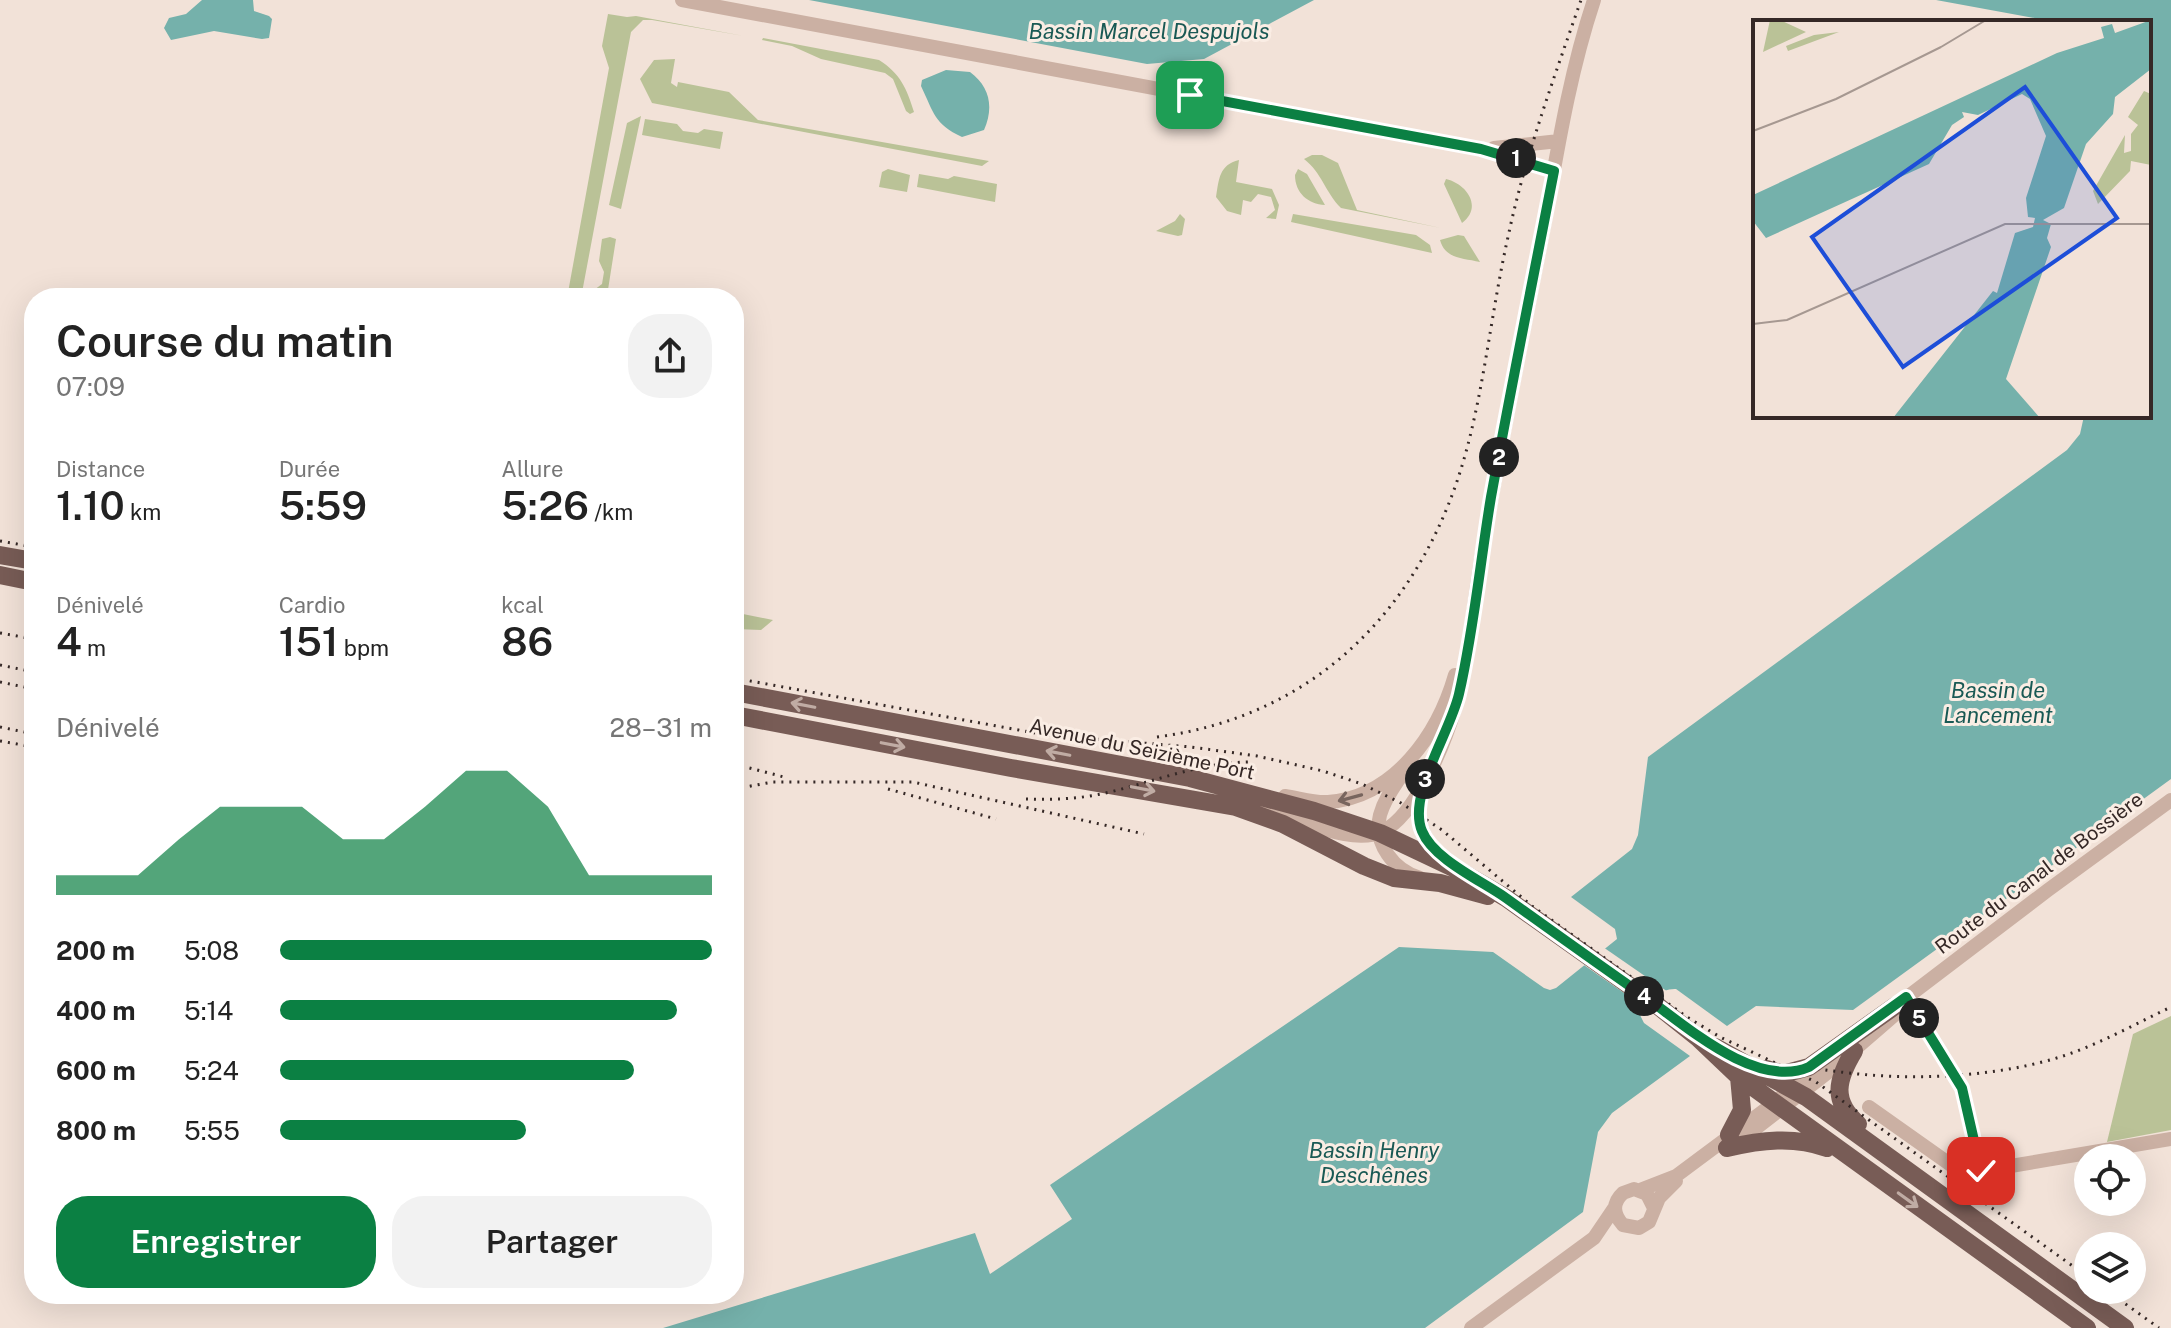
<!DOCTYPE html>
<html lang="fr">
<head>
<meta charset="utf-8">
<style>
  :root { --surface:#fff; --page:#f2f2f2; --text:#222; --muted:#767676; --accent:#0b8043 }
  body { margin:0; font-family:"Public Sans",sans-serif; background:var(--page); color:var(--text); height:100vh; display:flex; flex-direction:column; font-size:30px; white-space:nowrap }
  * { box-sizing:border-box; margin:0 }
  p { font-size:26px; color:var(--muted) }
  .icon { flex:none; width:44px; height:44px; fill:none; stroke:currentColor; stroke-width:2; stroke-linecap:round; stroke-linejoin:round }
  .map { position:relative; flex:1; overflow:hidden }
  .drawer { position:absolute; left:24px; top:288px; width:720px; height:1016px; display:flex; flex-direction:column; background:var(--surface); border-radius:32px; box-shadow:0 8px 32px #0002 }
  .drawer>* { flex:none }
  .tools { position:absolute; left:2074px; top:1144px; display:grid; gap:16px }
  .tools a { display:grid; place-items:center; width:72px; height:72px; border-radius:50%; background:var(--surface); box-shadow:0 8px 32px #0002; font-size:40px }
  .pin { position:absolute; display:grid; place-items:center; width:68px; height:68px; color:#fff; margin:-34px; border-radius:16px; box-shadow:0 4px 12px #0006 }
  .km { position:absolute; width:40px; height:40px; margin:-20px; border-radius:50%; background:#222; color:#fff; font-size:22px; line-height:40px; text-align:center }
  .round { display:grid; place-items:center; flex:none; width:84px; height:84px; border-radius:32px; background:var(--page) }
  .headline { display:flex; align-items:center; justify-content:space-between; height:136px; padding:0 32px }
  h1 { font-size:44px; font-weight:600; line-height:60px }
  .metrics { display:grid; grid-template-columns:repeat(3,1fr); gap:12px; height:136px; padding:8px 32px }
  .metrics div { display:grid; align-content:center }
  .metrics b { font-size:40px; font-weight:600 }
  .metrics small { font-size:22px; font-weight:400 }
  .metrics p { font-size:22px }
  .chart { height:224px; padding:16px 32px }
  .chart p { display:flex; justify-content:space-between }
  .chart svg { width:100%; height:144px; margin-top:8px; fill:var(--accent); opacity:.7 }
  .action { display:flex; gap:16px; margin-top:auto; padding:16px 32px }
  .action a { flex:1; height:92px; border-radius:32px; background:var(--accent); color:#fff; font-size:32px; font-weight:600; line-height:92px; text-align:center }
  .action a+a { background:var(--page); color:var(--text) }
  ul { padding:0 32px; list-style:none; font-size:26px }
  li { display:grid; grid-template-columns:128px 96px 1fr; align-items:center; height:60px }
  li i { height:20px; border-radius:10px; background:var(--accent) }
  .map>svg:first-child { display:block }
  .green { fill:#bac297 }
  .water { fill:#75b1ab }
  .pier { fill:#f2e2d8 }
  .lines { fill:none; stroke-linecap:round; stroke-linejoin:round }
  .minor { stroke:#cbb0a3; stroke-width:14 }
  .major { stroke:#785c56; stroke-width:18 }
  .rail { stroke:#352826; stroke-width:3; stroke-dasharray:2 6; stroke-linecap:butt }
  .oneway { stroke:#c0aca4 }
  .oneway2 { stroke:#78655e }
  .route-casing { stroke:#fff; stroke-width:16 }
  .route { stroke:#0b8043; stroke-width:10 }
  .labels { text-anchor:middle; stroke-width:6; stroke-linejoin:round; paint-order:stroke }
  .street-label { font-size:20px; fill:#352826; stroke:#faede4 }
  .water-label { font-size:22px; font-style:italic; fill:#195954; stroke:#faede4 }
  .inset-road { fill:none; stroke:#a69891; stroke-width:2 }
  .view { fill:#1d4ed8; fill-opacity:0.15; stroke:#1d4ed8; stroke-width:4 }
  .inset-edge { fill:none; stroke:#352826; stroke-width:4 }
</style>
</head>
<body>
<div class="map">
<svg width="2171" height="1328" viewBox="0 0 2171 1328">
  <rect width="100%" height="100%" fill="#f2e2d8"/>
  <!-- green -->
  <path class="green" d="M608 14 627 17 636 16 744 36 652 20H643L631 32 581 298H567L609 68 602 46Z
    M763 38 879 60C900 73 907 89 914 112L910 114 906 111 893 79 885 73 821 59 792 46 762 40Z
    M675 59 671 83 677 87 678 82 729 92 758 120 989 161 982 166 652 103 640 79 654 60Z
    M641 116 621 209 609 205 627 123Z
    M645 119 677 124 683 131 698 133 704 129 723 132 720 149 642 135Z
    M1312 155H1322L1338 163 1357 210 1441 228 1341 208C1325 192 1322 173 1304 159Z
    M1239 160 1236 182 1272 189 1279 205 1276 219 1266 218 1275 210 1271 197 1258 194 1251 202 1243 200 1241 215 1227 211 1216 197C1219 179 1219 165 1239 160Z
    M888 169 910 175 907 192 879 187 882 172Z
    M1298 169 1307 174 1325 205C1308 204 1295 193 1295 175Z
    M919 174 948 179 954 176 997 184 995 202 917 187Z
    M1446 179C1467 184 1483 207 1462 223L1444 184Z
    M1180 214 1185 219 1182 235 1178 236 1156 231 1175 221Z
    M1293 214 1416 235 1430 245 1432 253 1291 222Z
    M1458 235 1464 236 1480 262C1463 258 1445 259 1440 240Z
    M610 237 616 239 607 296 593 294 594 290 602 284 604 272 599 261 602 239Z
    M738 613 773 620 761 630 735 629Z
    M2171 1016V1130L2107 1142 2133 1034Z"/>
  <!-- water -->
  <path class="water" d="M202 0H253L254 11 269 16 272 19 269 38 262 39 214 31 171 40 164 28 169 18 186 14Z
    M809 0H1314L1204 59 1147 64Z
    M1936 0H2171V779L1853 1010 1756 1006 1727 1026 1676 989C1662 988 1643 1002 1640 1015L1644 1023 1690 1056 1612 1113 1598 1132 1583 1212 1425 1328H663L975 1233 990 1274 1072 1219 1050 1185 1399 947 1493 952 1544 988 1550 990 1556 988 1617 939 1615 929 1571 897 1632 849 1638 835 1648 757 2067 450 2080 434 2084 416H2149V22H2056Z
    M946 70 970 72C990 87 994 107 984 130L962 137C934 124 934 113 921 86L922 80Z"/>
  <!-- pier -->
  <path class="pier" d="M1603 947 1668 992 1647 1009 1581 963Z"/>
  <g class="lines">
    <!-- minor -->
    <path class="minor" d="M682 0 1481 149 1554 171
      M1494 148 1559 141
      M1401 776C1393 788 1384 800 1380 815 1373 844 1394 870 1420 878
      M1422 791C1414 820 1422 841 1447 859
      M1285 796C1299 798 1314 803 1328 802 1395 797 1438 734 1455 675
      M1260 810C1295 815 1351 848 1383 831 1416 815 1445 743 1455 708 1471 655 1473 600 1483 547 1501 441 1522 336 1543 231 1557 153 1569 75 1594 0
      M1906 997 1962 1088 1981 1171
      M1889 1011 2048 890 2171 800
      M1869 1107 1951 1165 1963 1170 1981 1171 2171 1139
      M1737 1143 1831 1070 1898 1012
      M1640 1190 1676 1176 1774 1103 1815 1067
      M1654 1208 1647 1194 1634 1189 1623 1193C1612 1203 1613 1214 1623 1225L1639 1228 1649 1222 1659 1198 1676 1181
      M1471 1328 1594 1238 1615 1207"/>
    <!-- major -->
    <path class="major" d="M0 555 34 561
      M0 575 34 582
      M734 692 1190 778 1314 811 1380 833 1458 870 1506 898 1658 1006 1698 1038 1739 1077 2087 1328
      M734 715 1011 768 1236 807 1283 824 1364 866 1394 878 1440 883 1488 896
      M1715 1047 1806 1097 2125 1328
      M1854 1051C1837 1079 1831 1101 1858 1124
      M1767 1069 1783 1074 1809 1067 1895 1006
      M1729 1135 1742 1110 1739 1077
      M1727 1148C1761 1140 1794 1136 1827 1148"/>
    <!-- rail -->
    <path class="rail" d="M0 541 34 547
      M0 633 34 639
      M0 665 34 672
      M734 678 1046 735 1191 747 1257 756 1323 771 1362 784 1401 803 1442 830 1532 906 1687 1017 1720 1037 1816 1082 2088 1277
      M0 682 34 689
      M0 727 34 734
      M1157 737C1318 716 1424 605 1466 452 1485 382 1492 308 1508 237 1525 156 1554 78 1581 0
      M0 741 34 747
      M734 764 784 777
      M734 789 773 782H913L1144 834
      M888 789 996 819
      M1026 799C1051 800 1077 799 1101 794 1152 783 1196 763 1249 762
      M1794 1064C1875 1082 1979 1082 2060 1057 2098 1045 2135 1024 2171 1007
      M2106 1290 2159 1328"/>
  </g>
  <!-- one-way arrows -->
  <defs><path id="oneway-shaft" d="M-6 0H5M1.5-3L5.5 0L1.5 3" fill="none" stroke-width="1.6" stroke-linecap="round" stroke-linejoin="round" transform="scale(2)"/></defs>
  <g class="oneway">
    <use href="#oneway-shaft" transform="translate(803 705) rotate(-169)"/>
    <use href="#oneway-shaft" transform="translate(893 745) rotate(11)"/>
    <use href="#oneway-shaft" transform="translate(1058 753) rotate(-169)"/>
    <use href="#oneway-shaft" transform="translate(1143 789) rotate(11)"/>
    <use href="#oneway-shaft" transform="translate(1908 1200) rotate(36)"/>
  </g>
  <use class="oneway2" href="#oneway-shaft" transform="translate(1350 798) rotate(165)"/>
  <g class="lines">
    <!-- route casing -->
    <g class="route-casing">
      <path id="route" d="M1190 95 1481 149 1554 171C1533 279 1511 388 1491 497 1480 563 1474 629 1459 694 1450 733 1407 795 1422 831 1433 859 1482 881 1506 898 1552 931 1598 964 1644 996 1685 1025 1756 1090 1809 1067L1906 997 1962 1088 1981 1171"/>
    </g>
    <!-- route -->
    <use href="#route" class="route"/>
  </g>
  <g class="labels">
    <!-- street labels -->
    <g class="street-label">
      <text transform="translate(1142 749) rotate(12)" y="7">Avenue du Seizième Port</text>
      <text transform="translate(2039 873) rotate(-37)" y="7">Route du Canal de Bossière</text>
    </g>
    <!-- water labels -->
    <g class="water-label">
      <text x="1149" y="39">Bassin Marcel Despujols</text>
      <text x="1998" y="698">Bassin de<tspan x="1998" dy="25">Lancement</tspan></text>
      <text x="1374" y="1158">Bassin Henry<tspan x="1374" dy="25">Deschênes</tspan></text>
    </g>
  </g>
  <!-- overview -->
  <g transform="translate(1753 20)">
    <rect width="398" height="398" fill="#f2e2d8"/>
    <path d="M17 0H27L53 12 10 32ZM86 12 35 31 33 26 61 15ZM391 71 398 74V145L378 141 377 151 345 184 340 171 372 115 371 133 378 131V114L385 105 375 97Z" fill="#bac297"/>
    <path d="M398 0V49L362 77 360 94 333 124 311 188 290 200 298 204 294 218 298 227 253 359 287 398H140L240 271 244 273 262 213 280 207 282 198 275 197 273 178 293 116 277 79 269 74 225 95 209 92 211 97 199 105 176 144 13 218 0 201V175L304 33 351 18 348 7 359 4 362 13Z" fill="#75b1ab"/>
    <path class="inset-road" d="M188 27 233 0M0 111 83 79 188 27M0 304 34 300 252 204H398"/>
    <path class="view" d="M272 67 364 198 150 347 59 217Z"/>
    <rect width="398" height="398" class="inset-edge"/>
  </g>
</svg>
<div class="tools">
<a><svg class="icon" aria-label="locate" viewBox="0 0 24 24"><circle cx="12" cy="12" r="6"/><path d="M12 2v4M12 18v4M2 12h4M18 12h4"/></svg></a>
<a><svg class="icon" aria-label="layers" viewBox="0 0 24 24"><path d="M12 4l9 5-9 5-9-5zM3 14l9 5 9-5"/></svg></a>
</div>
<div class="pin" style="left:1190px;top:95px;background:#1e9e55"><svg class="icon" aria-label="arrive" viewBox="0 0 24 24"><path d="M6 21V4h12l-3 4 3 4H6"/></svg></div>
<div class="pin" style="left:1981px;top:1171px;background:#d93025"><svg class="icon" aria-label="check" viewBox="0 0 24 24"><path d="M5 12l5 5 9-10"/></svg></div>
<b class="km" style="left:1516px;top:158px">1</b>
<b class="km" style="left:1499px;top:457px">2</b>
<b class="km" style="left:1425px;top:779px">3</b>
<b class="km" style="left:1644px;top:996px">4</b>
<b class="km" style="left:1919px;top:1018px">5</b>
<section class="drawer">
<div class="headline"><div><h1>Course du matin</h1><p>07:09</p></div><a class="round"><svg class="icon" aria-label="share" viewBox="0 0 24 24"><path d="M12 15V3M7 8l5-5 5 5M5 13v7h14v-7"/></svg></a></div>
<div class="metrics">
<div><p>Distance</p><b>1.10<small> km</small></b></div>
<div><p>Durée</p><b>5:59</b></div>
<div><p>Allure</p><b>5:26<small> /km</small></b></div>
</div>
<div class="metrics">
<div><p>Dénivelé</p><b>4<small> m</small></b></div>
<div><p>Cardio</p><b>151<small> bpm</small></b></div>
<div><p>kcal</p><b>86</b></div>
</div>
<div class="chart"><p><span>Dénivelé</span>28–31 m</p>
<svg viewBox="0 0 160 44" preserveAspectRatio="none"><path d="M0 44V38L10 38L20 38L30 27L40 17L50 17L60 17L70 27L80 27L90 17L100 6L110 6L120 17L130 38L140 38L150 38L160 38V44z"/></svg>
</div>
<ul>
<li><b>200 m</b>5:08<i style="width:100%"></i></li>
<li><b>400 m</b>5:14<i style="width:92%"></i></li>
<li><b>600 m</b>5:24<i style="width:82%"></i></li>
<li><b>800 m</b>5:55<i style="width:57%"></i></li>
</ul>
<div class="action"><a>Enregistrer</a><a>Partager</a></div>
</section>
</div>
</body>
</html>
